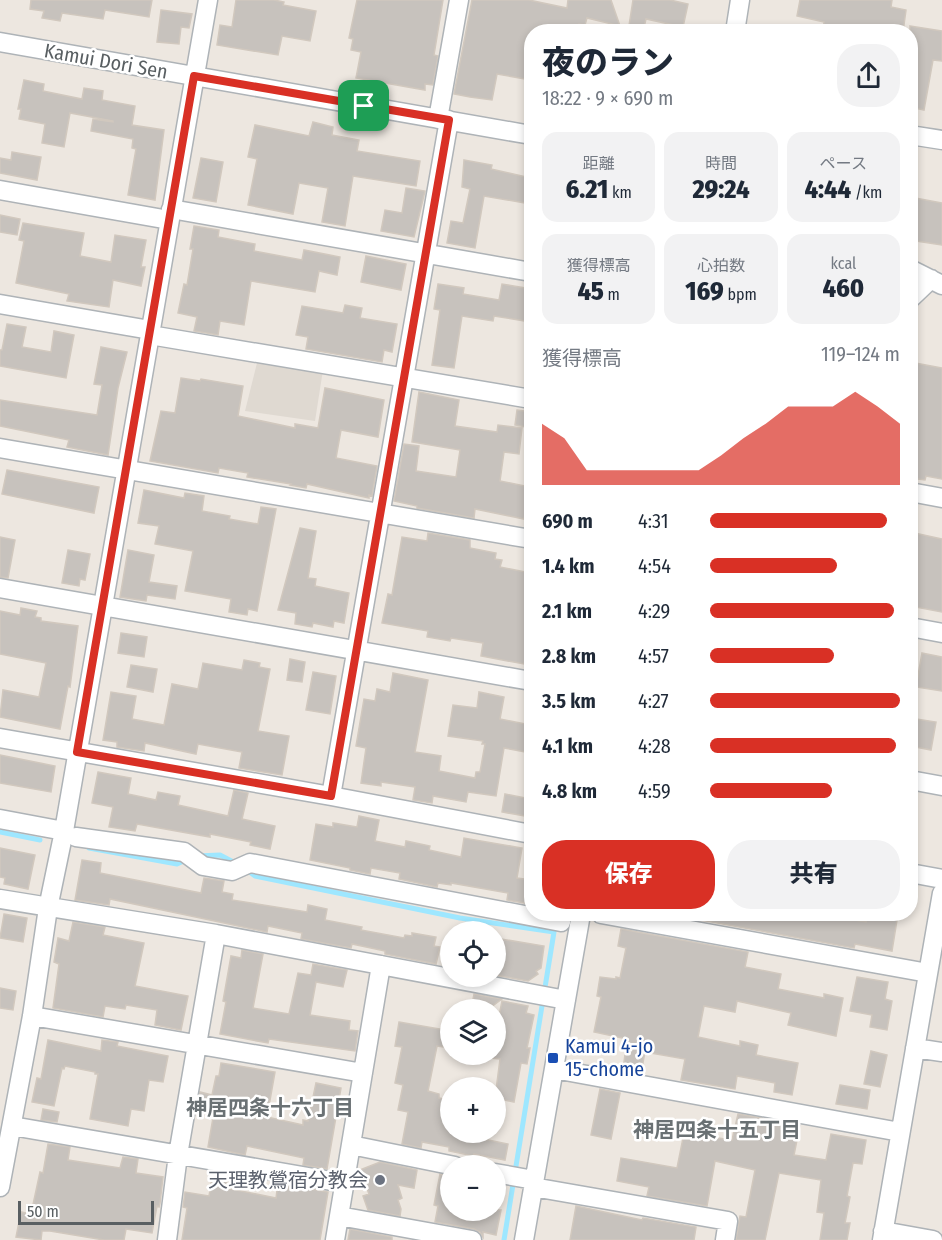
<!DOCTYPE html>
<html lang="ja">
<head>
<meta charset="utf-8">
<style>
  :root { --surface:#fff; --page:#f2f2f3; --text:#1f2937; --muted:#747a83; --accent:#d93025 }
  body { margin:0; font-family:"Fira Sans Condensed","Noto Sans JP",sans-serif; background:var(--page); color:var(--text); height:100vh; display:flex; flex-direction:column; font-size:22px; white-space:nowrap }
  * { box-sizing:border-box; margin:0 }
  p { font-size:20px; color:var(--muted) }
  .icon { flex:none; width:33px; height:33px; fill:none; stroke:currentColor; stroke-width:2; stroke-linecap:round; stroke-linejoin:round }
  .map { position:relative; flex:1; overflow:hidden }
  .details { position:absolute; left:524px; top:24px; width:394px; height:897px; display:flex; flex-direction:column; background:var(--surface); border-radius:24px; box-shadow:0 3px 9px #0003 }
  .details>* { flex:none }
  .fabs { position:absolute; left:440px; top:921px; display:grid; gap:12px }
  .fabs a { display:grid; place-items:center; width:66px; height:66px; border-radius:50%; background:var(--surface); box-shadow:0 3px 9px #0003; font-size:30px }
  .scale { position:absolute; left:18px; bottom:15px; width:136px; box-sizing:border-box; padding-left:6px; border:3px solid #595f62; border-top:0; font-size:16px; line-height:21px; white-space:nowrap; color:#595f62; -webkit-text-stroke:4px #fff; paint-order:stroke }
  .pin { position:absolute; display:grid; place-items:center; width:51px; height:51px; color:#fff; margin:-26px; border-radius:12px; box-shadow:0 3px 9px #0006 }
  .round { display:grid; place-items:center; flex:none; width:63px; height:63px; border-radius:24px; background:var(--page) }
  .summary { display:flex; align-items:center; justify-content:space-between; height:102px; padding:0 18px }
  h1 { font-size:33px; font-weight:800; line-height:45px }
  .figures { display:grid; grid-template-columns:repeat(3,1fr); gap:9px; height:102px; padding:6px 18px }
  .figures div { display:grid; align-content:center; border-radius:15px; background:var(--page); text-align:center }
  .figures b { font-size:26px; font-weight:800 }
  .figures small { font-size:16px; font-weight:400 }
  .figures p { font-size:16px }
  .chart { height:168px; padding:12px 18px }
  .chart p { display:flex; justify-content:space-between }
  .chart svg { width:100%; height:108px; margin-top:6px; fill:var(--accent); opacity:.7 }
  .button { display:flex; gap:12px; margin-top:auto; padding:12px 18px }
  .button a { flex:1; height:69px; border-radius:24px; background:var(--accent); color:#fff; font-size:24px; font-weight:800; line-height:69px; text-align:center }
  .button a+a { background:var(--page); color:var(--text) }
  ul { padding:0 18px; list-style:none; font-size:20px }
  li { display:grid; grid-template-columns:96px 72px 1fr; align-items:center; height:45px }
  li i { height:15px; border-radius:8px; background:var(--accent) }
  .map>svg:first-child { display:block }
  .education { fill:#dfd9d1 }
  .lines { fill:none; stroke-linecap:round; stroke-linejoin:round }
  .stream { stroke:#9ee7ff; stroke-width:5 }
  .building { fill:#c7c2bd; stroke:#d1c8be; stroke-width:1.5 }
  .minor-casing { stroke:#aeb3b7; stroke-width:21 }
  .minor { stroke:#fff; stroke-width:18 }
  .route-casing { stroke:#fff; stroke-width:12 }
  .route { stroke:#d93025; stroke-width:8 }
  .transit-dot { fill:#1a4fb4; stroke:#fff; stroke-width:2 }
  .worship-dot { fill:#6b7280; stroke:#fff; stroke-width:2 }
  .labels { text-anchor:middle; stroke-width:5; stroke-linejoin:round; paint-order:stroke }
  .street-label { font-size:20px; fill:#595f62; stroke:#fff }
  .transit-label { font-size:20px; fill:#164399; stroke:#fff; text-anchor:start }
  .worship-label { font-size:20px; fill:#5b616d; stroke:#fff; text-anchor:end }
  .neighbourhood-label { font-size:21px; font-weight:bold; fill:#6a7174; stroke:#fff }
</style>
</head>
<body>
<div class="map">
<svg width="942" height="1240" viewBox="0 0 942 1240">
  <rect width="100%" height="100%" fill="#ede7e0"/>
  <!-- education -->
  <path class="education" d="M258 359 323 370 315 421 245 411Z"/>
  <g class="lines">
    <!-- stream -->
    <path class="stream" d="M0 832 40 840
      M89 848 177 864 188 859
      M197 856 220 855 239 865
      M247 870 255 876 460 918 554 932 504 1240"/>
  </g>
  <!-- building -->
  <path class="building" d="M31 0H152L149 17 105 10 103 19 62 13 60 21 42 18 44 11 30 9Z
    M236 0H274L284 2 283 5 316 11 310 41 282 36 278 55 217 45 220 25 232 27Z
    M357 0H443L434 55 438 56 433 85 425 84V90L356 78 361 52 351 50 353 39 349 38Z
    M472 0H529L567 8 568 0H611L620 26 587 18 585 25 579 24 578 30 554 25 553 32H531V80L497 74 492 100 470 97 454 94Z
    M633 0H670L688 4 683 27 646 19 643 32H628Z
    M800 0H892L891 7 906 10 903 32H823L824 22 797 16Z
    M161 10 192 14 189 28 181 27 179 44 157 42Z
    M910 26 942 31V61L933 60 924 110 910 107V76L914 56 910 55Z
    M24 80 44 84 43 91 82 99 84 88 103 91 102 100 135 106 132 125 164 130 155 200 128 195 136 149 132 148 133 139 91 131 93 119 113 122V121L70 113 64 147 42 143 45 124 19 119 21 109H18Z
    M313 122 333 127 332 135 359 140 357 151 420 161 416 186 353 176 345 226 322 222 328 188 299 183 293 214 248 205 257 159 248 157 255 125 309 136Z
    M12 152 41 157 37 180 0 173V158L11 160Z
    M201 158 223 162 216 202 193 198Z
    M464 160 492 165 491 169 531 178V204L484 196 475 248 447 243 451 221 463 223 470 189 462 187Z
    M406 188 425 191 414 237 381 231 385 210 402 213Z
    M910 197 942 203V245L910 240Z
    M0 215 20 219 17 235 0 232Z
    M23 223 84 233 80 256 111 262 115 235 146 240 141 267H145L141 286 113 280 109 307 67 301 69 294 16 283 24 241 19 240Z
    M194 226 219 230 218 237 255 244 254 251 302 260 304 250 340 257 337 275 319 271 315 292 251 281 244 325 220 321 218 335 194 331 197 317 178 313 184 284 187 285 193 249H190Z
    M366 256 406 264 401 290 361 282Z
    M438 284 464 288 463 294 499 300 502 284 531 289V322L494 316 493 321 462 316 454 368 432 365 440 310 434 309Z
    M345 305 362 308 360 318 397 324 392 352 384 350 382 362 306 349 308 337 296 335 302 306 343 313Z
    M7 324 26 327 22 347 51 352 54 331 74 335 66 378 0 366V350H2Z
    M101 347 127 352 118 388 108 455 67 447 69 440 0 426V400L97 415 102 385 94 384Z
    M910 362 942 368V479L926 476 925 480 910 478Z
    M181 378 200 381 201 379 243 386 238 416 295 428V424L318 428 325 388 384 400 378 437 341 430 336 458 377 466 372 496 369 495V498L307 484 306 488 290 485 291 484 247 477 248 473 219 468 218 473 150 461 161 411 175 413Z
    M419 392 459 400 455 426 497 432 498 425 522 428 519 454 504 452 500 481 530 487 524 519 475 509 474 518 417 508V506L394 501 404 444 419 446 416 471 456 477 460 450 412 442Z
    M517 410 531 412V428L515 425Z
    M7 470 99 487 94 513 2 494Z
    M144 490 184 498 185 493 204 496 202 511 230 516 229 519 258 524 261 507 276 509 257 611 248 609 247 615 229 612 231 599 185 591 193 551 155 544 159 526 138 523Z
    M300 528 316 531 308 578 316 579 315 586 349 593 344 623 334 621 333 627 313 623 312 627 295 624 296 613 278 610Z
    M910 532 942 539V612L910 606Z
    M428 533 470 540V548L496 553 495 559 502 560 500 567 531 573V627L524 664 481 656 483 643 451 638 450 641 427 637 428 631 382 623 388 594 392 595 402 537 427 541Z
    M0 537 15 540 8 578 0 577Z
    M68 550 90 554 85 580 80 579 79 586 62 583Z
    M128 550 154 555 149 582 177 586 175 599 147 595 146 601 120 597Z
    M21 608 37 611 35 617 41 618V621L78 626 70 687 68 686 60 729 0 717 3 690 39 697 46 663 0 654V611L20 615Z
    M121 633 147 637 144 657 118 653Z
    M922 653 942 657V691L916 687Z
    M290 659 305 662 302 682 287 680Z
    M244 660 260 663 259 667 270 669 258 731 289 736 282 775 239 768 242 752 198 744 196 754 145 743 144 751 117 747V742L103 740 111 692 136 696 132 719 164 725 172 684 198 689 203 663 242 670Z
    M131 665 157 669 153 692 127 687Z
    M313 672 336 676 330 714 306 710Z
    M393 673 428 680 415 752 441 756 439 771 475 778 476 772H480L485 744H482L483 741 448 736 453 705 477 708 479 692 504 697 500 719 531 725V753L504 748 496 796 468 792 466 802 433 796 432 803 413 800 415 787 381 782V786L361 783 366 748 356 746 364 699 375 701 377 689 390 692Z
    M910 718 936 722 931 750 910 746Z
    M0 755 55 766 51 792 0 783Z
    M98 772 131 778 128 794 156 800 158 792 180 796 178 805 228 816 234 790 248 793 242 819 275 826 270 849 250 845 251 842 210 834V837L137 824 135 831 109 827 113 807 92 803Z
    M505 794 531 799V817L502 812Z
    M359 816 379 820 375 841 405 847 406 841 430 846 429 850 461 857 464 838 522 848 517 878 531 880V904L507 900 508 893 451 883V885L438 883 437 887 399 879 400 873 371 868 370 874 350 870V868L310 860 316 824 333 827V823L357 827Z
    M0 848 35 855 28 889 4 884 5 878 0 877Z
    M82 860 101 863 100 873 201 893 204 878 224 881 222 892 233 894 232 900 307 912 308 905 327 909 325 920 362 927 361 930 404 938 405 935 412 936V933L436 937 434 946 440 947 436 964 385 954V951L352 944 351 948 301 939 302 933 268 926 267 932 110 899 109 905 75 900Z
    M4 914 27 918 23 942 0 938Z
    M696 914H778L803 918V914H819L866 922 867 915 897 920 892 951 855 944 854 948 695 919Z
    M73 922 105 927 103 935 144 943 135 986 188 996 181 1030 155 1025 157 1010 126 1005 125 1009 105 1006 103 1017 53 1008 59 964 54 962 58 938 69 941Z
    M621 929 748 952 745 967 781 974 778 989 824 998V994L843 998 836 1036 788 1025 791 1013 737 1001 735 1012 704 1006 698 1037 740 1046V1041L758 1045 756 1055 798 1063 792 1095 774 1092 775 1083 737 1076 735 1089 681 1080 685 1059 645 1052 641 1073 623 1070 627 1039 594 1032 601 997 597 996 600 977 616 979V977L620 978 626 948 618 946Z
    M495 938 544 946 541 968 536 971 538 974 528 981 495 975Z
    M242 950 263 954 253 1008 289 1014 298 973 311 975 313 964 347 970 343 987 316 982 310 1015 350 1021 349 1030 358 1031 355 1051 269 1039 268 1043 220 1034 226 1002 223 1001 231 956 241 958Z
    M857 977 888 982 885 999 892 1001 887 1030 870 1027 872 1015 850 1011Z
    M0 988 16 991 13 1010 0 1008Z
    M474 994 502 999 487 1010H471Z
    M502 1001 528 1006 526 1013 534 1015 527 1048H530L527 1064 521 1063 514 1102 495 1098 500 1059 491 1058V1054H495V1037Z
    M399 1022 446 1030 443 1047 437 1046 428 1091 439 1094V1098L450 1100V1132L508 1144 505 1160 474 1154 473 1156 449 1151V1147L422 1142 421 1148 402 1144 408 1112 398 1110 403 1085 395 1083 402 1047 395 1046Z
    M48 1040 101 1051 102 1040 118 1042 117 1046 168 1056 163 1082 149 1080 144 1111 131 1109 128 1126 90 1119 98 1074H95V1072L65 1066 64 1069 62 1068 54 1106 32 1102 37 1078 41 1079Z
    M871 1051 887 1055 880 1087 864 1084Z
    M221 1063 275 1072 267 1117 303 1125V1120L308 1121 316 1083 341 1088 327 1169 303 1165 304 1158 247 1146 245 1155 208 1147 214 1112 197 1109 200 1092 212 1095 216 1076H219Z
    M840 1085 870 1090 867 1109 836 1104Z
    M600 1089 620 1093 611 1139 591 1135Z
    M43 1109 59 1112 57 1122 41 1120Z
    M738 1114 800 1125 794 1155 826 1160 831 1134 866 1140 862 1164 853 1163 847 1196 850 1197 845 1223H850L847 1240H820L824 1213 817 1212 821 1180 779 1173 765 1240H736L740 1216 746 1217 755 1170 715 1161 707 1206 647 1196 649 1187 617 1181 621 1158 677 1168 684 1133 732 1140Z
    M48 1144 70 1147 68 1160 120 1168 123 1157 138 1159 136 1173 163 1177 160 1203 159 1207 157 1206 152 1233 126 1229 124 1240H104L50 1231H42L41 1240 16 1237 21 1212 31 1214 40 1172 43 1173Z
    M380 1162 417 1170 414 1188 398 1185 402 1198 398 1200 401 1209 400 1216 368 1210 363 1196 369 1194 360 1170Z
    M213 1172 228 1175 226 1188 276 1198 278 1183 328 1192 320 1240H182L187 1208 183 1207 185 1192 209 1196Z
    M440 1174 450 1176V1210H501L496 1235 483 1232V1237L480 1232 474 1229 435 1222 438 1206 434 1205Z
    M576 1206 642 1220 643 1218 696 1227 694 1240H570Z
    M350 1229 392 1237V1240H348Z"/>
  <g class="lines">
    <!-- minor casing -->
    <g class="minor-casing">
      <path id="minor" d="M735 32 740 0
        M0 42 531 135
        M438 119 459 0
        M910 135 942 140
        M0 190 169 220
        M171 209 531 272
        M910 269 942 285
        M910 299 931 279
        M0 304 150 330
        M150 335 531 399
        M0 448 531 539
        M910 492 942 498
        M0 588 531 681
        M910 627 942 633
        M0 738 331 796 531 834
        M910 780 942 786
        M331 796 449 120
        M0 819 64 831
        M76 837 184 852 203 866 232 871 250 863 561 922
        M910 873 942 879
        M0 899 216 934 566 1000
        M601 914 928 973
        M32 1016 363 1073
        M915 1048 942 1052
        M554 1069 900 1132
        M12 1126 343 1183
        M351 1145 455 1166
        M495 1173 534 1180
        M0 1187 32 1016 48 908 64 831 208 0
        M533 1187 728 1221 725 1240
        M339 1216 472 1240
        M883 1231 933 1240
        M167 1240 178 1155 216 934
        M335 1240 381 965
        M524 1240 581 914
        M882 1240 942 893"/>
    </g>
    <!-- minor -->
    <use href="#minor" class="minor"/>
  </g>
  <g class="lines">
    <!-- route casing -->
    <g class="route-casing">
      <path id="route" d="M194 76 449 120 331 796 77 752Z"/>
    </g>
    <!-- route -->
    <use href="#route" class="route"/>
  </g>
  <!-- markers -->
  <rect class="transit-dot" x="547" y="1052" width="12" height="12" rx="3"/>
  <circle class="worship-dot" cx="380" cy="1180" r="6"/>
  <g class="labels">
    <!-- street labels -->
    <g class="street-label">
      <text transform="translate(106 61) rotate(10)" y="7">Kamui Dori Sen</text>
    </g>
    <!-- transit labels -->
    <g class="transit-label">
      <text x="565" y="1053">Kamui 4-jo<tspan x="565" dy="23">15-chome</tspan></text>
    </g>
    <!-- worship labels -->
    <g class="worship-label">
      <text x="368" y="1187">天理教鶯宿分教会</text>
    </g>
    <!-- neighbourhood labels -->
    <g class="neighbourhood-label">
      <text x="270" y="1115">神居四条十六丁目</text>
      <text x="717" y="1137">神居四条十五丁目</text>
    </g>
  </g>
</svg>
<div class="fabs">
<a><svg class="icon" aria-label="locate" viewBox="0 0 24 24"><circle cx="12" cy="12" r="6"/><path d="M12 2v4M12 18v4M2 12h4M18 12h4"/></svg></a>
<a><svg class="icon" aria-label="layers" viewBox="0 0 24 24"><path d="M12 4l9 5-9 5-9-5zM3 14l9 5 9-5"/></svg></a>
<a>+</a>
<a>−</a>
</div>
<div class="scale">50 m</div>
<div class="pin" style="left:364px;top:106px;background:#1e9e55"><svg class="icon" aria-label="arrive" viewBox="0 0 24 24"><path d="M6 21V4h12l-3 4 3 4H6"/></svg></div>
<section class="details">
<div class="summary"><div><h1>夜のラン</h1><p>18:22 · 9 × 690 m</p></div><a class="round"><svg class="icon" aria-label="share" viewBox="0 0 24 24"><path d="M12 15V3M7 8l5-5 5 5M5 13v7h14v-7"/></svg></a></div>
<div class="figures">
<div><p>距離</p><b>6.21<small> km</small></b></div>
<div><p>時間</p><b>29:24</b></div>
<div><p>ペース</p><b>4:44<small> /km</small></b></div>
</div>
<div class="figures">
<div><p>獲得標高</p><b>45<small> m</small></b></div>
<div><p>心拍数</p><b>169<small> bpm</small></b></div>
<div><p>kcal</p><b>460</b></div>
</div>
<div class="chart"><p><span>獲得標高</span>119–124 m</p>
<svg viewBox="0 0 160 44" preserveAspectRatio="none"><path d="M0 44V19L10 25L20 38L30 38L40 38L50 38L60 38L70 38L80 32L90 25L100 19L110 12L120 12L130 12L140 6L150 12L160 19V44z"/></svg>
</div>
<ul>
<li><b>690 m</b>4:31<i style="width:93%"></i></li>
<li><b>1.4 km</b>4:54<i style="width:67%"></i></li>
<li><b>2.1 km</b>4:29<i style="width:97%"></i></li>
<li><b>2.8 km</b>4:57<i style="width:65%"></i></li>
<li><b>3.5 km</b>4:27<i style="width:100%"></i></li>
<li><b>4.1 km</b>4:28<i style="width:98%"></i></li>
<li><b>4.8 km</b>4:59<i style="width:64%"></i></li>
</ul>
<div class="button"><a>保存</a><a>共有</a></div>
</section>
</div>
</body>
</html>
